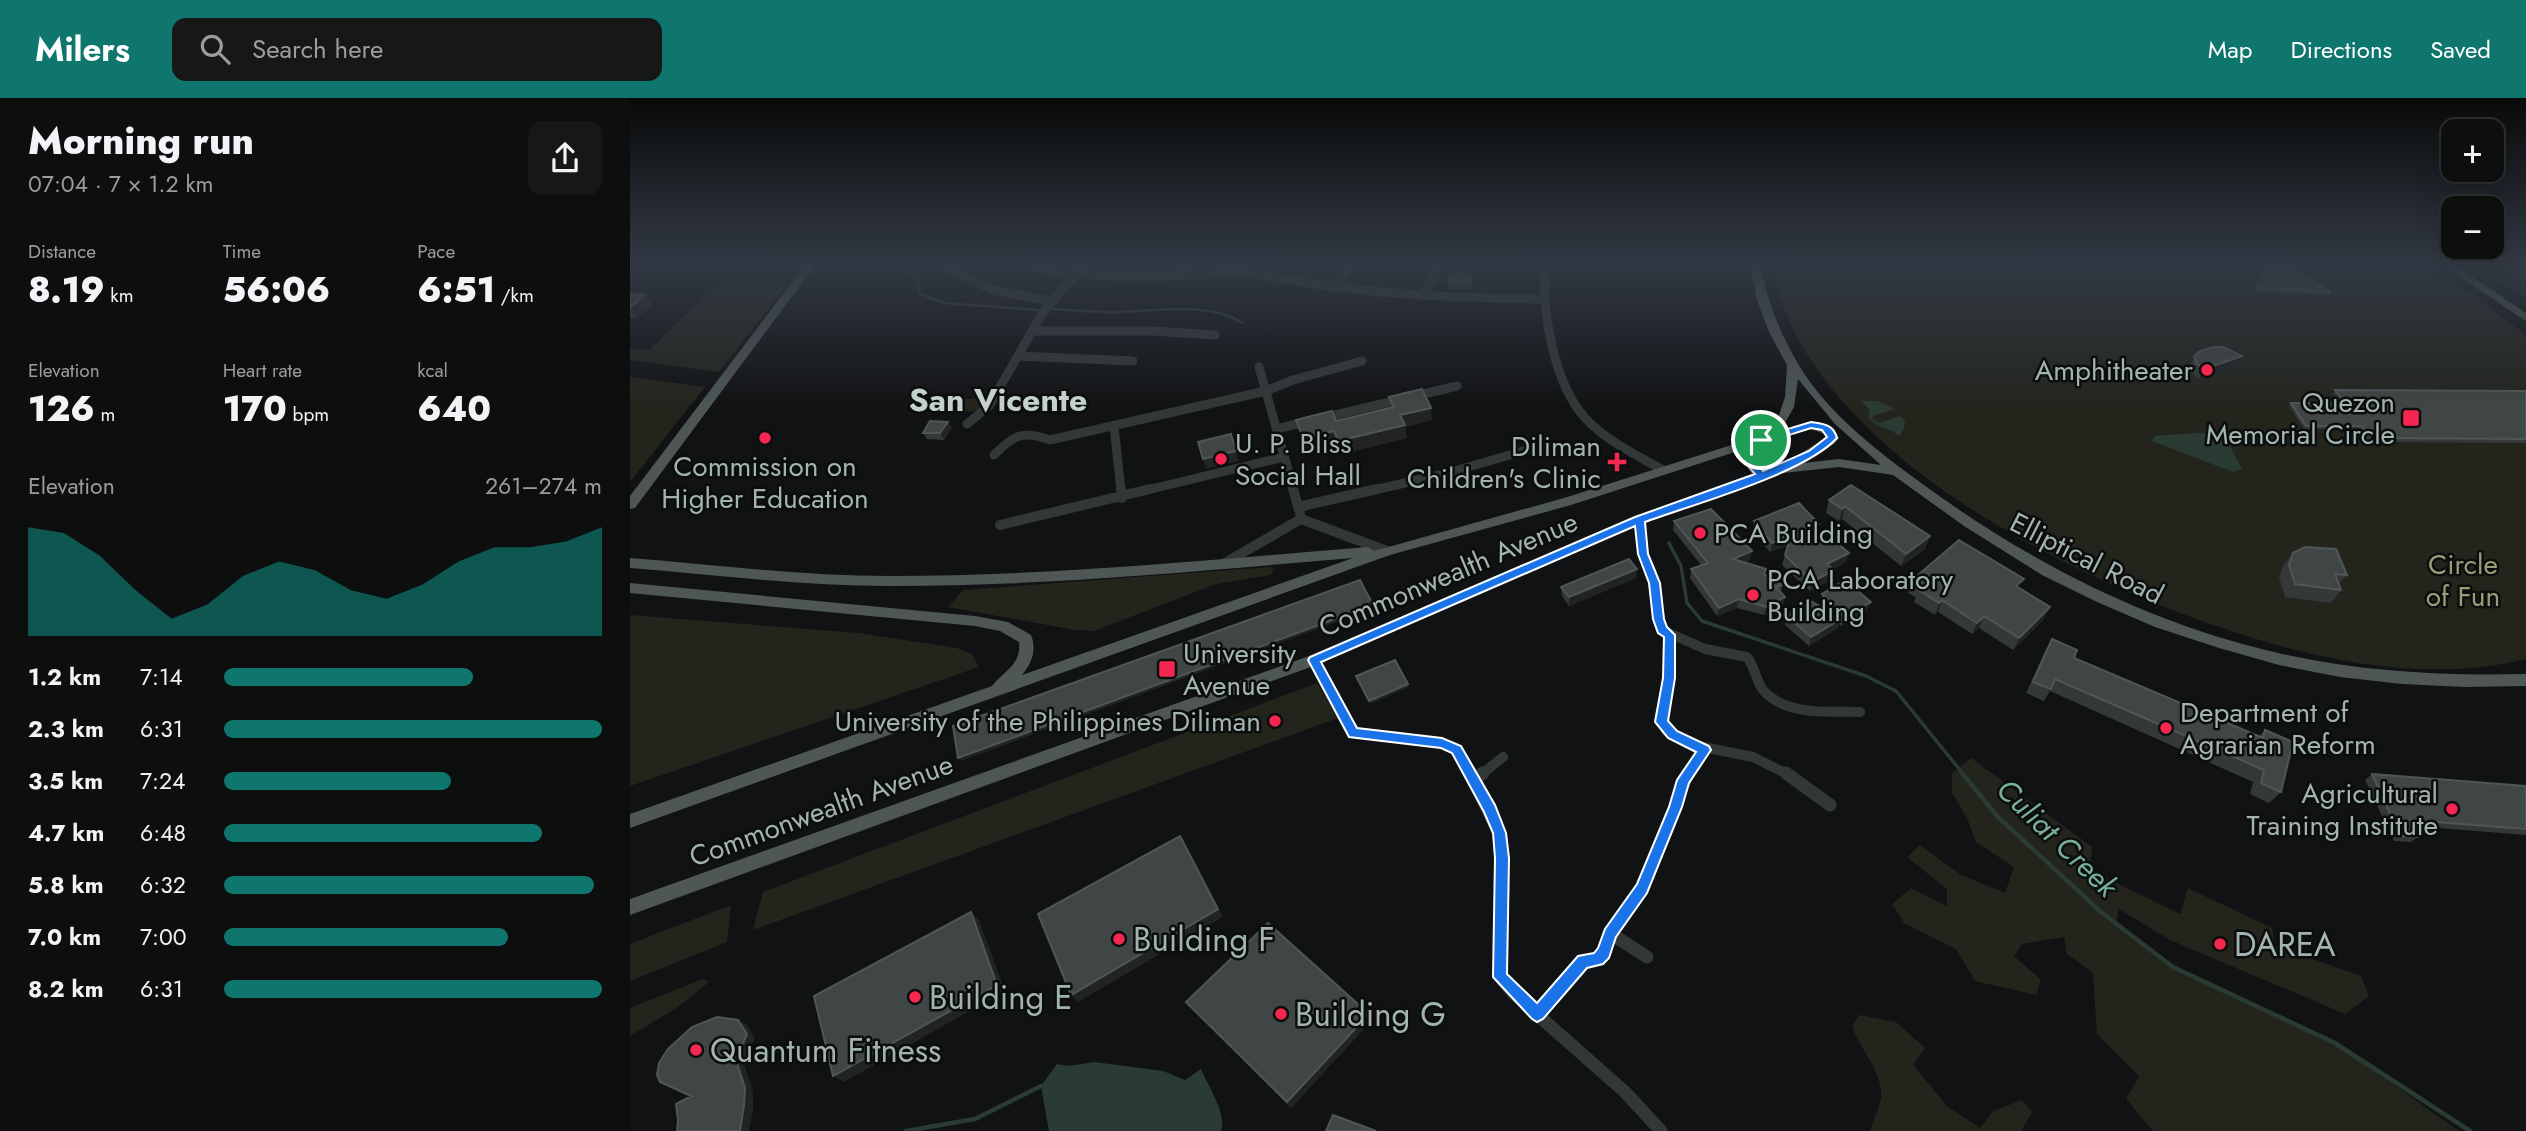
<!DOCTYPE html>
<html lang="en">
<head>
<meta charset="utf-8">
<style>
  :root { --surface:#0d0e0e; --page:#161717; --text:#f1f3f6; --muted:#9a9c9e; --line:#2d2e2e; --accent:#0f766e }
  body { margin:0; font-family:Jost,sans-serif; background:var(--page); color:var(--text); height:100vh; display:flex; flex-direction:column; font-size:26px; white-space:nowrap }
  * { box-sizing:border-box; margin:0 }
  p { font-size:23px; color:var(--muted) }
  .icon { flex:none; width:38px; height:38px; fill:none; stroke:currentColor; stroke-width:2; stroke-linecap:round; stroke-linejoin:round }
  .map { position:relative; flex:1; overflow:hidden }
  .panel { display:flex; flex-direction:column; background:var(--surface); width:630px }
  .panel>* { flex:none }
  .tools { position:absolute; left:1811px; top:21px; display:grid; gap:14px }
  .tools a { display:grid; place-items:center; width:63px; height:63px; border-radius:14px; background:var(--surface); box-shadow:0 7px 28px #0002,0 0 0 2px var(--line); font-size:35px }
  .pin { position:absolute; display:grid; place-items:center; width:60px; height:60px; color:#fff; margin:-30px; border:4px solid #fff; border-radius:50%; box-shadow:0 2px 7px #0007 }
  .round { display:grid; place-items:center; flex:none; width:74px; height:74px; border-radius:14px; background:var(--page) }
  .summary { display:flex; align-items:center; justify-content:space-between; height:119px; padding:0 28px }
  h1 { font-size:38px; font-weight:800; line-height:52px }
  .figures { display:grid; grid-template-columns:repeat(3,1fr); gap:10px; height:119px; padding:7px 28px }
  .figures div { display:grid; align-content:center }
  .figures b { font-size:35px; font-weight:800 }
  .figures small { font-size:19px; font-weight:400 }
  .figures p { font-size:19px }
  .chart { height:196px; padding:14px 28px }
  .chart p { display:flex; justify-content:space-between }
  .chart svg { width:100%; height:126px; margin-top:7px; fill:var(--accent); opacity:.7 }
  ul { padding:0 28px; list-style:none; font-size:23px }
  li { display:grid; grid-template-columns:112px 84px 1fr; align-items:center; height:52px }
  li i { height:18px; border-radius:9px; background:var(--accent) }
  header { display:flex; align-items:center; gap:42px; box-sizing:border-box; height:98px; padding:0 35px; background:var(--accent); color:#fff }
  header strong { font-size:33px }
  nav { display:flex; gap:38px; margin-inline-start:auto; font-size:24px }
  .search { width:490px; height:63px; background:var(--page); display:flex; align-items:center; gap:18px; box-sizing:border-box; padding:0 24px; border-radius:14px; color:var(--muted); font-size:26px }
  main { display:flex; flex:1; min-height:0 }
  .map>svg:first-child { display:block }
  .green { fill:#23251d }
  .water { fill:#2a3b34 }
  .lines { fill:none; stroke-linecap:round; stroke-linejoin:round }
  .stream-far2 { stroke:#2a3b34; stroke-width:2.5 }
  .stream-far1 { stroke:#2a3b34; stroke-width:3.5 }
  .stream { stroke:#2a3b34; stroke-width:4.5 }
  .minor-far2 { stroke:#323837; stroke-width:9 }
  .minor-far1 { stroke:#323837; stroke-width:10 }
  .minor { stroke:#323837; stroke-width:13 }
  .major { fill:#4e5756; fill-rule:evenodd }
  .wall { fill:#343838 }
  .shaded-wall { fill:#212324 }
  .building { fill:#404645; stroke:#4f5756; stroke-width:2 }
  .route { fill:#1a73e8; stroke:#fff; stroke-width:2; fill-rule:evenodd }
  .poi-dot { fill:#f52650; stroke:#0c0d0d; stroke-width:2.5 }
  .labels { text-anchor:middle; stroke-width:5; stroke-linejoin:round; paint-order:stroke }
  .poi-label { font-size:28px; fill:#a2b4b1; stroke:#0c0d0d; text-anchor:end }
  .street-label { font-size:28px; fill:#a2b4b1; stroke:#0c0d0d }
  .park-label { font-size:28px; fill:#989f78; stroke:#0c0d0d }
  .water-label { font-size:30px; font-style:italic; fill:#77b09a; stroke:#0c0d0d }
  .quarter-label { font-size:32px; font-weight:bold; fill:#c3d0ce; stroke:#0c0d0d }
  .near-poi-label { font-size:33px; fill:#a2b4b1; stroke:#0c0d0d; text-anchor:start }
</style>
</head>
<body>
<header>
<strong>Milers</strong>
<div class="search"><svg class="icon" aria-label="search" viewBox="0 0 24 24"><circle cx="10" cy="10" r="6"/><path d="M15 15l6 6"/></svg>Search here</div>
<nav><a>Map</a><a>Directions</a><a>Saved</a></nav>
</header>
<main>
<section class="panel">
<div class="summary"><div><h1>Morning run</h1><p>07:04 · 7 × 1.2 km</p></div><a class="round"><svg class="icon" aria-label="share" viewBox="0 0 24 24"><path d="M12 15V3M7 8l5-5 5 5M5 13v7h14v-7"/></svg></a></div>
<div class="figures">
<div><p>Distance</p><b>8.19<small> km</small></b></div>
<div><p>Time</p><b>56:06</b></div>
<div><p>Pace</p><b>6:51<small> /km</small></b></div>
</div>
<div class="figures">
<div><p>Elevation</p><b>126<small> m</small></b></div>
<div><p>Heart rate</p><b>170<small> bpm</small></b></div>
<div><p>kcal</p><b>640</b></div>
</div>
<div class="chart"><p><span>Elevation</span>261–274 m</p>
<svg viewBox="0 0 160 44" preserveAspectRatio="none"><path d="M0 44V6L10 8L20 16L30 28L40 38L50 33L60 23L70 18L80 21L90 28L100 31L110 26L120 18L130 13L140 13L150 11L160 6V44z"/></svg>
</div>
<ul>
<li><b>1.2 km</b>7:14<i style="width:66%"></i></li>
<li><b>2.3 km</b>6:31<i style="width:100%"></i></li>
<li><b>3.5 km</b>7:24<i style="width:60%"></i></li>
<li><b>4.7 km</b>6:48<i style="width:84%"></i></li>
<li><b>5.8 km</b>6:32<i style="width:98%"></i></li>
<li><b>7.0 km</b>7:00<i style="width:75%"></i></li>
<li><b>8.2 km</b>6:31<i style="width:100%"></i></li>
</ul>
</section>
<div class="map">
<svg width="1896" height="1033" viewBox="0 0 1896 1033">
  <rect width="100%" height="100%" fill="#111213"/>
  <!-- green -->
  <path class="green" d="M1142 166H1794L1851 203 1896 237V561C1831 577 1762 573 1696 559 1516 521 1175 371 1142 166Z
    M1848 166H1896V199L1852 175Z
    M105 181 159 184 89 274 0 262V251L19 252C36 236 86 184 105 181Z
    M0 279 75 289 0 384Z
    M319 301H361L355 313 312 314Z
    M641 469 644 472 641 477 586 486 464 533 445 532 318 509 333 492Z
    M0 517 229 535 327 550 342 556 349 569 0 688Z
    M687 585 708 620 123 832 133 794Z
    M1341 660 1462 749 1460 772 1550 816 1558 790 1642 830 1645 848 1731 878 1739 898 1715 916 1540 842 1489 811 1486 825 1543 869 1705 945 1829 1033H1523L1496 1001 1509 978 1467 936 1463 875 1437 856 1434 839 1392 846 1384 858 1411 882 1406 897 1345 883 1326 851 1274 825 1262 806 1281 790 1317 808V791L1277 759 1290 747 1331 777 1375 795 1384 769 1346 744 1337 720 1322 695V675Z
    M101 807 97 844 0 883V846Z
    M73 881 79 884 48 909 0 938V910Z
    M1229 917 1266 924 1295 950 1283 967 1317 1008 1350 1030 1363 1013 1392 1002 1402 1014 1391 1033H1240C1243 1023 1249 1011 1251 1001 1254 975 1230 952 1222 928Z"/>
  <!-- water -->
  <path class="water" d="M1231 303H1248L1265 311 1243 318 1242 321 1249 325 1271 318 1275 324 1274 331 1269 338C1259 329 1246 330 1238 319L1240 312Z
    M1566 335 1638 336 1642 342 1597 343 1612 371 1603 374 1522 343 1525 338Z
    M464 964 533 973 555 982 571 971C578 988 597 1015 591 1033H419L411 988 427 966 439 968Z"/>
  <g class="lines">
    <!-- stream-far2 -->
    <path class="stream-far2" d="M266 166 287 178 290 196 314 205 409 212
      M422 211C442 212 463 214 483 214 523 214 577 202 613 225"/>
    <!-- stream-far1 -->
    <path class="stream-far1" d="M1039 445 1051 468 1057 505 1072 523 1236 578 1266 593 1334 677"/>
    <!-- stream -->
    <path class="stream" d="M1332 675 1367 718 1471 814 1543 869 1705 945 1840 1033
      M276 1033 345 1021 411 988"/>
    <!-- minor-far2 -->
    <path class="minor-far2" d="M311 166 363 192 421 203
      M391 166C463 184 534 178 607 175
      M590 166C619 176 648 180 679 185 756 197 834 200 913 201
      M915 166C912 213 923 285 956 321 977 343 1006 357 1033 372
      M545 175 562 166
      M704 189 720 166
      M792 198 811 166
      M402 233H523L585 237
      M388 258 503 263
      M629 269 664 393
      M337 326 359 308 412 216 454 166
      M484 328 491 393
      M646 331 827 288
      M364 357C384 337 393 332 420 342L636 293 663 282 732 263
      M513 393 654 359
      M740 393 818 375 910 348"/>
    <!-- minor-far1 -->
    <path class="minor-far1" d="M491 391 492 400
      M663 391 670 415
      M668 409 747 391
      M1009 422 1013 456 1022 475 1032 532 1075 551 1117 559C1126 570 1126 588 1138 597 1162 618 1201 613 1230 614
      M370 427 520 391
      M593 466 671 421 757 453
      M1040 537 1039 580 1030 617 1036 633 1058 646 1123 659 1159 677
      M684 562 724 635 812 645 827 651 841 677
      M851 677 873 659
      M1057 677 1074 652"/>
    <!-- minor -->
    <path class="minor" d="M840 675 869 735 872 760 870 879 884 896 995 994 1031 1033
      M1156 675 1200 707
      M844 682 853 675
      M980 835 1017 859
      M907 916 953 864 968 861 974 855 980 835 1013 790 1058 675"/>
    <!-- major -->
    <path class="major" d="M176 166H186L5 410 0 411V398Z
      M1120 166H1130C1138 206 1150 235 1170 269 1197 313 1242 349 1283 379 1393 461 1514 524 1648 555 1730 574 1813 578 1896 576V588L1834 589 1772 586 1710 579 1649 567 1589 550 1525 529 1467 504 1412 477 1334 428 1263 377 1209 369 1153 375 1014 425 689 566 0 817V801L679 558 1004 419 1123 377 1105 354 941 407 760 457 0 730V716L362 588C374 573 392 566 389 544L370 533 345 528 0 495V485L345 518 378 524 401 537C407 552 402 565 392 577L723 460C569 473 415 488 260 488 173 488 87 477 0 470V460C87 467 173 478 260 478 420 478 579 462 738 449L744 453 934 400 1127 339 1149 317 1155 299 1157 267 1140 236 1127 202ZM1168 281 1205 326 1251 367 1209 361 1174 365 1204 346 1209 340 1204 330 1181 323 1151 332 1164 309ZM1181 331 1195 336 1197 339 1162 361 1161 366 1134 373 1116 351 1140 341Z
      M1811 166H1823L1896 215V223Z"/>
  </g>
  <!-- wall -->
  <path class="wall" d="M1638 166 1701 194 1699 197 1625 194Z
    M842 183 840 192 819 191 818 185Z
    M0 196 15 197 23 207 6 220H0Z
    M1568 254 1606 268 1569 281 1561 275 1559 269Z
    M1705 292 1896 293V345L1739 344 1730 331H1674L1659 308 1661 305H1710L1703 295Z
    M759 299 802 322 775 329 777 340 711 356 707 346 676 353 666 322 706 323 761 309Z
    M318 324 322 330 314 342 297 341 293 335Z
    M1199 402 1300 438 1295 451 1271 468 1212 421 1209 423 1196 415Z
    M1044 423 1122 453 1120 462 1114 465 1152 487 1151 494 1155 499 1153 507 1134 517 1107 510 1087 518 1060 480 1061 471 1071 467 1043 432Z
    M1124 423 1189 426 1186 436 1181 438 1216 464 1203 471 1204 472 1201 482 1180 493 1152 467 1158 447 1140 454 1122 433Z
    M1663 455 1717 477 1709 486 1711 492 1701 505 1655 499 1649 479 1653 468Z
    M1006 480 939 508 932 498 931 489Z
    M1281 483 1389 490 1414 521 1383 552 1349 530 1342 536 1308 514 1305 517 1284 504 1286 500 1277 494Z
    M1192 496 1237 513 1211 528 1209 526 1208 530 1179 548 1155 527 1157 518 1196 512 1190 506Z
    M1422 541 1444 560 1628 639 1635 632 1651 694 1639 705 1620 696 1623 684 1420 593 1414 603 1396 595 1415 553Z
    M1742 676 1896 688V737L1783 728 1788 739 1781 744 1764 743 1735 682Z
    M556 904 739 916 742 922 661 1010Z"/>
  <!-- shaded-wall -->
  <path class="shaded-wall" d="M15 197 23 207 6 220 0 212V210Z
    M1612 258 1606 268 1569 281 1575 271Z
    M801 310 802 322 775 329 777 340 711 356 708 343 770 317Z
    M318 324 322 330 314 342 310 335Z
    M704 333 707 346 676 353 673 340Z
    M601 336 609 363 576 371 573 361Z
    M1215 408 1212 421 1209 423 1212 411Z
    M1189 426 1186 436 1171 442 1174 432Z
    M1161 437 1158 447 1140 454 1142 445Z
    M1300 438 1295 451 1271 468 1276 456Z
    M1122 453 1120 462 1101 470 1103 461Z
    M1219 455 1216 464 1194 475 1197 466Z
    M1007 471 1006 480 939 508V499Z
    M1204 472 1201 482 1180 493 1182 484Z
    M1155 499 1153 507 1134 517 1136 509Z
    M1109 501 1107 510 1087 518 1089 510Z
    M1312 502 1308 514 1305 517 1309 505Z
    M1241 504 1237 513 1211 528 1214 519Z
    M743 507 744 510 331 663 328 660Z
    M1420 509 1414 521 1383 552 1389 540Z
    M1354 518 1349 530 1342 536 1347 525Z
    M1211 521 1208 530 1179 548 1181 539Z
    M778 586 779 589 740 606 739 603Z
    M550 738 593 819 448 904 441 897Z
    M341 814 349 822 375 893 214 984 203 978Z
    M739 916 742 922 661 1010 657 1004Z
    M108 922 116 926 125 940 114 966 123 993V1011L119 1033H110L106 962Z"/>
  <!-- building -->
  <path class="building" d="M1639 166H1652L1701 194 1626 190Z
    M821 176 842 177 840 186 818 185Z
    M0 196 15 197 0 210Z
    M1583 249H1593L1612 258 1575 271 1567 266 1564 259 1568 254Z
    M792 291 801 310 770 317 775 327 708 343 704 333 673 340 666 322 702 313 706 323 764 309 759 299Z
    M1705 292 1896 293V341L1742 340 1732 328H1676L1661 305H1715Z
    M300 323 318 324 310 335H293Z
    M601 336 606 353 573 361 568 344Z
    M1221 387 1300 438 1276 456 1215 408 1212 411 1199 402Z
    M1169 405 1189 426 1174 432 1191 445 1202 441 1219 455 1197 466 1204 472 1182 484 1155 457 1161 437 1142 445 1124 423Z
    M1081 411 1122 453 1103 461 1136 471 1134 476 1152 487 1146 489 1155 499 1136 509 1109 501 1089 510 1061 471 1078 465 1044 423Z
    M1329 442 1394 481 1386 488 1420 509 1389 540 1354 518 1347 525 1312 502 1309 505 1289 492 1292 489 1281 483Z
    M1675 449 1706 451 1717 477 1705 476 1711 492 1665 486 1659 467 1663 455Z
    M999 461 1007 471 939 499 931 489Z
    M730 482 743 507 328 660 323 628Z
    M1215 482 1241 504 1214 519 1192 496Z
    M1181 503 1211 521 1181 539 1157 518Z
    M1422 541 1447 552 1444 560 1633 640 1635 632 1663 644 1651 694 1631 685 1634 672 1425 581 1421 591 1403 584Z
    M765 562 778 586 739 603 726 578Z
    M1742 676 1896 688V731L1780 722 1788 739 1770 738Z
    M550 738 588 811 441 897 408 816Z
    M341 814 367 887 203 978 184 898Z
    M638 825 739 916 657 1004 556 904Z
    M87 919 108 922 117 936 106 962 115 990 114 1007 110 1033H47L48 1022 46 1006 61 998 30 984 27 977 29 965 38 951 62 929Z
    M703 1017 746 1033H696Z"/>
  <!-- sky -->
  <linearGradient id="sky" x2="0" y2="1"><stop stop-color="#090a0a"/><stop offset="0.53" stop-color="#323944"/><stop offset="1" stop-color="#323944" stop-opacity="0"/></linearGradient>
  <rect width="1896" height="311" fill="url(#sky)"/>
  <!-- route -->
  <path class="route" d="M1181 324C1194 326 1203 326 1207 340 1174 376 1064 406 1015 424L1018 456 1030 485 1034 521 1037 529 1045 537V580L1038 623 1047 633 1079 648 1081 652 1059 685 1052 709 1017 795 986 839 979 860 973 866 957 870 913 921 907 924 902 921 863 879 865 760 863 735 854 714 822 655 811 650 719 639 678 562 680 559 1005 419 1125 376 1105 352V347ZM1181 330 1192 332 1197 339 1179 353 1133 373 1115 351ZM1005 428 1008 456 1019 485 1023 521 1028 535 1034 539 1033 580 1025 624 1038 640 1066 654 1047 682 1039 709 1007 786 975 831 968 850 964 855 948 858 907 905 877 876 879 760 876 735 865 707 831 648 812 640 727 630 691 564Z"/>
  <!-- markers -->
  <g class="poi-dot">
    <circle cx="1577" cy="272" r="7"/>
    <rect x="1772" y="311" width="18" height="18" rx="3.5"/>
    <circle cx="135" cy="340" r="7"/>
    <circle cx="591" cy="361" r="7"/>
    <path d="M983.5 353.5h7v7h7v7h-7v7h-7v-7h-7v-7h7z"/>
    <circle cx="1070" cy="435" r="7"/>
    <circle cx="1123" cy="497" r="7"/>
    <rect x="528" y="562" width="18" height="18" rx="3.5"/>
    <circle cx="645" cy="623" r="7"/>
    <circle cx="1536" cy="630" r="7"/>
    <circle cx="1822" cy="711" r="7"/>
    <circle cx="489" cy="841" r="7"/>
    <circle cx="1590" cy="846" r="7"/>
    <circle cx="285" cy="899" r="7"/>
    <circle cx="651" cy="916" r="7"/>
    <circle cx="66" cy="952" r="7"/>
  </g>
  <g class="labels">
    <!-- poi labels -->
    <g class="poi-label">
      <text x="1563" y="282">Amphitheater</text>
      <text x="1765" y="314">Quezon<tspan x="1765" dy="32">Memorial Circle</tspan></text>
      <text x="605" y="355" text-anchor="start">U. P. Bliss<tspan x="605" dy="32">Social Hall</tspan></text>
      <text x="971" y="358">Diliman<tspan x="971" dy="32">Children's Clinic</tspan></text>
      <text x="135" y="378" text-anchor="middle">Commission on<tspan x="135" dy="32">Higher Education</tspan></text>
      <text x="1084" y="445" text-anchor="start">PCA Building</text>
      <text x="1137" y="491" text-anchor="start">PCA Laboratory<tspan x="1137" dy="32">Building</tspan></text>
      <text x="553" y="565" text-anchor="start">University<tspan x="553" dy="32">Avenue</tspan></text>
      <text x="1550" y="624" text-anchor="start">Department of<tspan x="1550" dy="32">Agrarian Reform</tspan></text>
      <text x="631" y="633">University of the Philippines Diliman</text>
      <text x="1808" y="705">Agricultural<tspan x="1808" dy="32">Training Institute</tspan></text>
    </g>
    <!-- street labels -->
    <g class="street-label">
      <text transform="translate(1457 460) rotate(27)" y="10">Elliptical Road</text>
      <text transform="translate(818 476) rotate(-23)" y="10">Commonwealth Avenue</text>
      <text transform="translate(191 712) rotate(-20)" y="10">Commonwealth Avenue</text>
    </g>
    <!-- park labels -->
    <g class="park-label">
      <text x="1833" y="476">Circle<tspan x="1833" dy="32">of Fun</tspan></text>
    </g>
    <!-- water labels -->
    <g class="water-label">
      <text transform="translate(1427 740) rotate(44)" y="10">Culiat Creek</text>
    </g>
    <!-- quarter labels -->
    <g class="quarter-label">
      <text x="368" y="313">San Vicente</text>
    </g>
    <!-- near-poi labels -->
    <g class="near-poi-label">
      <text x="503" y="853">Building F</text>
      <text x="1604" y="858">DAREA</text>
      <text x="299" y="911">Building E</text>
      <text x="665" y="928">Building G</text>
      <text x="80" y="964">Quantum Fitness</text>
    </g>
  </g>
</svg>
<div class="tools">
<a>+</a>
<a>−</a>
</div>
<div class="pin" style="left:1131px;top:342px;background:#1e9e55"><svg class="icon" aria-label="arrive" viewBox="0 0 24 24"><path d="M6 21V4h12l-3 4 3 4H6"/></svg></div>
</div>
</main>
</body>
</html>
